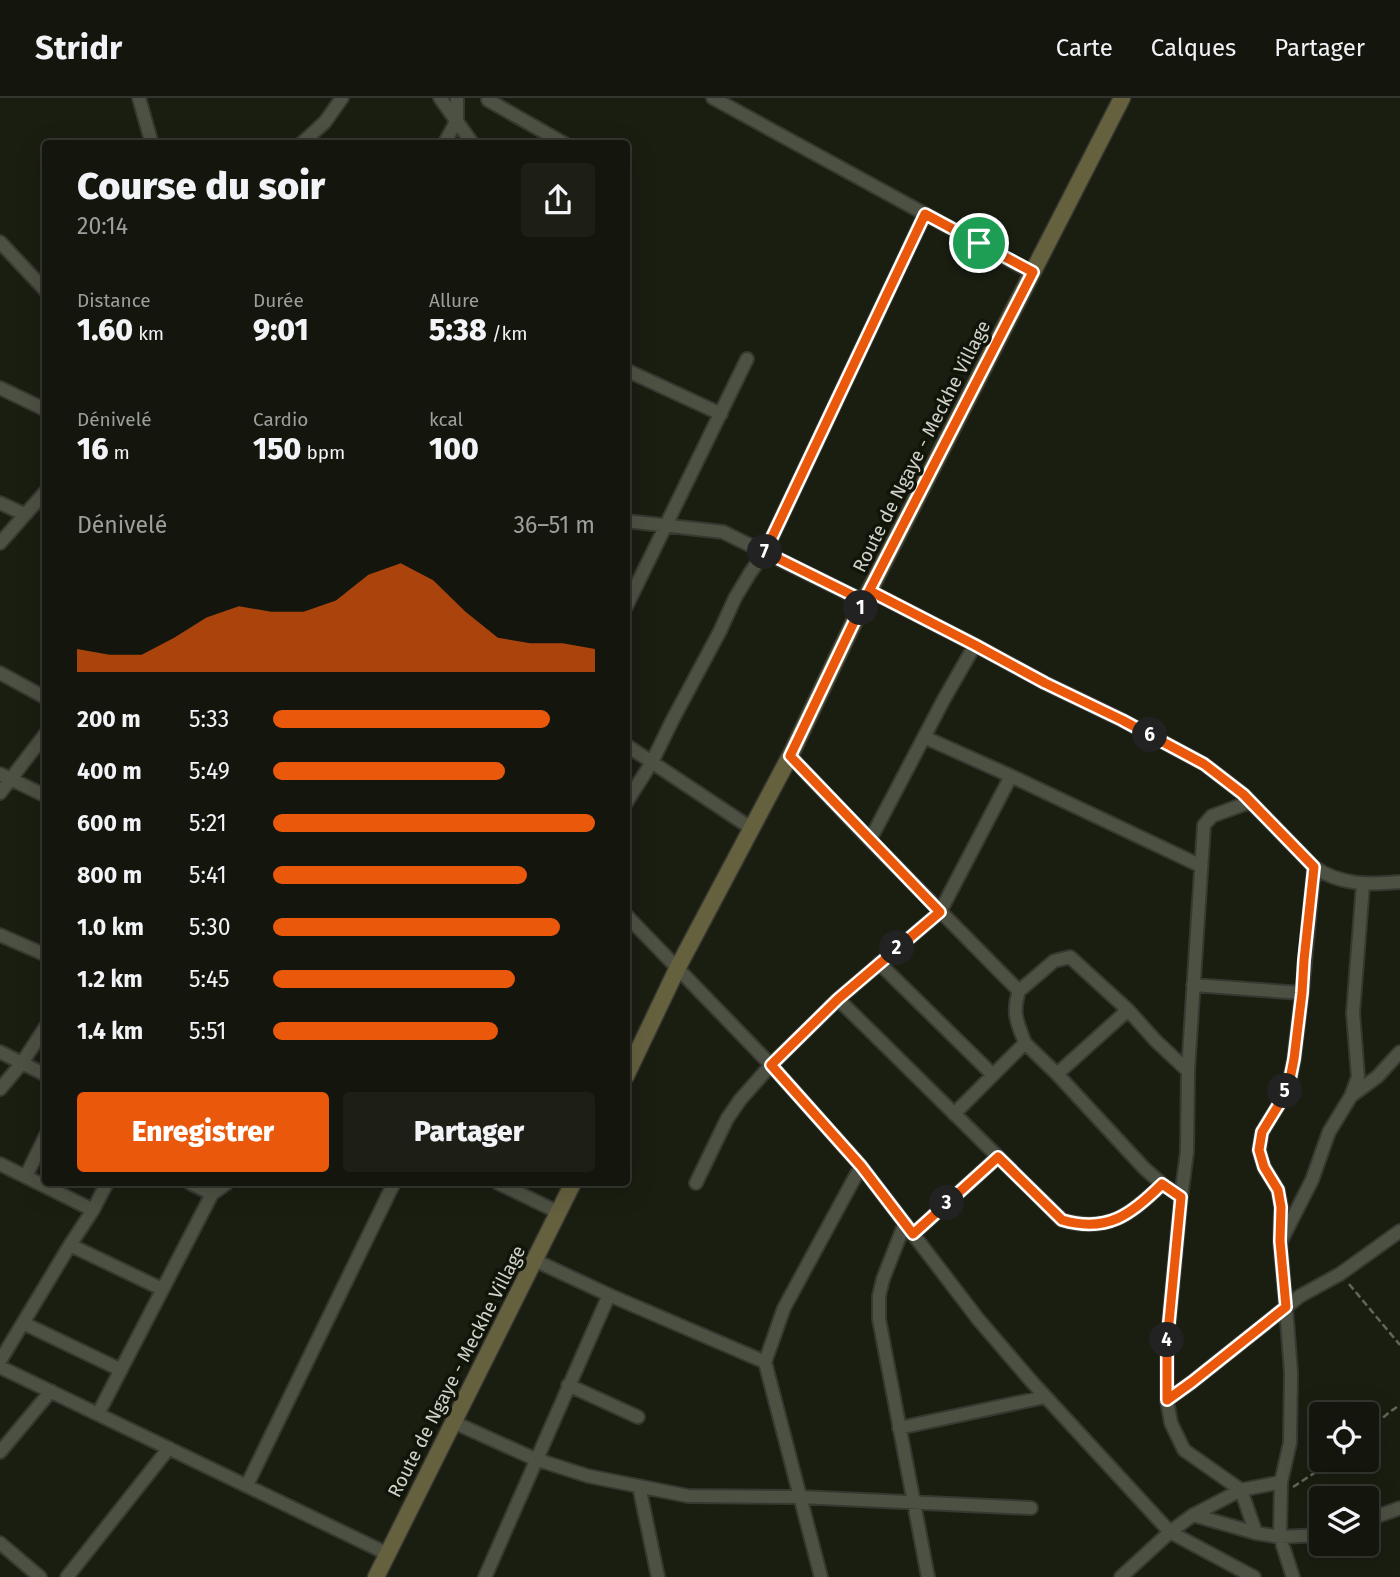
<!DOCTYPE html>
<html lang="fr">
<head>
<meta charset="utf-8">
<style>
  :root { --surface:#14160d; --page:#1d1f16; --text:#f1f3f6; --muted:#9d9f9d; --line:#33352e; --accent:#ea580c }
  body { margin:0; font-family:"Fira Sans",sans-serif; background:var(--page); color:var(--text); height:100vh; display:flex; flex-direction:column; font-size:26px; white-space:nowrap }
  * { box-sizing:border-box; margin:0 }
  p { font-size:23px; color:var(--muted) }
  .icon { flex:none; width:38px; height:38px; fill:none; stroke:currentColor; stroke-width:2; stroke-linecap:round; stroke-linejoin:round }
  .map { position:relative; flex:1; overflow:hidden }
  .sheet { position:absolute; left:42px; top:42px; width:588px; height:1046px; display:flex; flex-direction:column; background:var(--surface); border-radius:7px; box-shadow:0 7px 28px #0002,0 0 0 2px var(--line) }
  .sheet>* { flex:none }
  .controls { position:absolute; left:1309px; top:1304px; display:grid; gap:14px }
  .controls a { display:grid; place-items:center; width:70px; height:70px; border-radius:7px; background:var(--surface); box-shadow:0 7px 28px #0002,0 0 0 2px var(--line); font-size:35px }
  .pin { position:absolute; display:grid; place-items:center; width:60px; height:60px; color:#fff; margin:-30px; border:4px solid #fff; border-radius:50%; box-shadow:0 2px 7px #0007 }
  .km { position:absolute; width:35px; height:35px; margin:-18px; border-radius:50%; background:#222; color:#fff; font-size:19px; line-height:35px; text-align:center }
  .round { display:grid; place-items:center; flex:none; width:74px; height:74px; border-radius:7px; background:var(--page) }
  .head { display:flex; align-items:center; justify-content:space-between; height:119px; padding:0 35px }
  h1 { font-size:38px; font-weight:800; line-height:52px }
  .figures { display:grid; grid-template-columns:repeat(3,1fr); gap:10px; height:119px; padding:7px 35px }
  .figures div { display:grid; align-content:center }
  .figures b { font-size:30px; font-weight:800 }
  .figures small { font-size:19px; font-weight:400 }
  .figures p { font-size:19px }
  .chart { height:196px; padding:14px 35px }
  .chart p { display:flex; justify-content:space-between }
  .chart svg { width:100%; height:126px; margin-top:7px; fill:var(--accent); opacity:.7 }
  .button { display:flex; gap:14px; margin-top:auto; padding:14px 35px }
  .button a { flex:1; height:80px; border-radius:7px; background:var(--accent); color:#fff; font-size:28px; font-weight:800; line-height:80px; text-align:center }
  .button a+a { background:var(--page); color:var(--text) }
  ul { padding:0 35px; list-style:none; font-size:23px }
  li { display:grid; grid-template-columns:112px 84px 1fr; align-items:center; height:52px }
  li i { height:18px; border-radius:9px; background:var(--accent) }
  header { display:flex; align-items:center; gap:42px; box-sizing:border-box; height:98px; padding:0 35px; background:var(--surface); border-bottom:2px solid var(--line) }
  header strong { font-size:33px }
  nav { display:flex; gap:38px; margin-inline-start:auto; font-size:24px }
  .map>svg:first-child { display:block }
  .lines { fill:none; stroke-linecap:round; stroke-linejoin:round }
  .minor-casing { stroke:#363831; stroke-width:16 }
  .secondary-casing { stroke:#363831; stroke-width:19 }
  .path { stroke:#62655a; stroke-width:2.5; stroke-dasharray:7 3.5; stroke-linecap:butt }
  .minor { stroke:#4d5143; stroke-width:12 }
  .secondary { stroke:#65603e; stroke-width:16 }
  .route-casing { stroke:#fff; stroke-width:14 }
  .route { stroke:#ea580c; stroke-width:9 }
  .labels { text-anchor:middle; stroke-width:7; stroke-linejoin:round; paint-order:stroke }
  .street-label { font-size:19px; fill:#d0d2ca; stroke:#111509 }
</style>
</head>
<body>
<header>
<strong>Stridr</strong>
<nav><a>Carte</a><a>Calques</a><a>Partager</a></nav>
</header>
<div class="map">
<svg width="1400" height="1479" viewBox="0 0 1400 1479">
  <rect width="100%" height="100%" fill="#1a1e11"/>
  <g class="lines">
    <!-- minor casing -->
    <g class="minor-casing">
      <path id="minor" d="M139 0 152 46
        M440 0 473 46
        M713 0 1033 175
        M488 2 565 46
        M301 46 325 24 342 0
        M444 46 457 22V0
        M0 144 46 193
        M626 272 721 316
        M0 290 46 312
        M0 405 24 416
        M626 423 723 434 864 503
        M0 445 46 393
        M870 493 975 547 1045 585 1122 622 1204 666 1243 696 1314 769C1340 787 1368 787 1400 784
        M626 509 747 261
        M0 575 46 600
        M924 639 1011 678 1201 768
        M626 647 751 730
        M790 658 870 742 1019 893 1054 863 1070 859 1128 912 1156 943 1188 973
        M0 676 46 698
        M0 695 46 635
        M1250 704 1212 718 1204 727 1188 973 1187 1054 1181 1099 1167 1245V1302L1171 1325 1184 1352 1241 1392 1256 1435
        M626 705 652 664 673 621 720 533 735 500 750 475 765 454 925 116
        M870 742 944 601 975 547
        M626 817 771 967 861 1068 978 1221 1032 1284 1170 1434 1254 1479
        M0 837 46 857
        M879 865 993 977
        M1193 887 1302 895
        M838 901 1062 1122C1107 1135 1131 1117 1162 1086
        M1025 945 1057 976 1128 912
        M0 954 46 977
        M1057 976 1144 1070 1162 1086 1181 1099
        M0 991 22 965 46 928
        M1351 998 1377 979 1400 954
        M954 1016 1025 945C1017 924 1012 915 1019 893
        M0 1066 93 1112
        M26 1078 46 1037
        M190 1085 212 1096
        M498 1085 558 1114
        M696 1085 727 1021 740 1002 771 967 838 901 940 814 1011 678
        M905 1125 883 1181 879 1198V1221L928 1479
        M913 1136 998 1059
        M1282 1141 1312 1082 1329 1034 1351 998 1358 979 1353 915 1363 786
        M70 1147 162 1191
        M534 1162 609 1197 765 1264 821 1479
        M23 1225 121 1272
        M0 1263 70 1147 93 1112 107 1085
        M765 1264 784 1210 861 1068
        M0 1269 388 1456
        M568 1287 638 1319
        M1167 1302 1192 1284 1286 1209 1280 1143 1281 1109 1278 1092 1264 1069 1259 1052 1262 1034 1281 1003 1290 981 1294 961 1302 895 1314 769
        M98 1316 212 1096 227 1085
        M453 1324 535 1361 588 1378 688 1398 800 1399 1031 1410
        M899 1330 1045 1299
        M0 1354 51 1293
        M1281 1384 1280 1439 1293 1479
        M247 1387 394 1085
        M639 1388 658 1479
        M1193 1417 1256 1435 1280 1439 1321 1437
        M1367 1422 1400 1410
        M0 1445 40 1479
        M67 1479 169 1350
        M485 1479 609 1197
        M1121 1479 1170 1434 1193 1417 1241 1392 1281 1384 1290 1345 1291 1275 1286 1209 1300 1198 1340 1176 1400 1133"/>
    </g>
    <!-- secondary casing -->
    <g class="secondary-casing">
      <path id="secondary" d="M626 978 678 869 790 658 864 503 1122 0
        M376 1479 573 1085"/>
    </g>
    <!-- path -->
    <path class="path" d="M1349 1186 1400 1247
      M1367 1333 1391 1313 1400 1307
      M1293 1389 1334 1362"/>
    <!-- minor -->
    <use href="#minor" class="minor"/>
    <!-- secondary -->
    <use href="#secondary" class="secondary"/>
  </g>
  <g class="lines">
    <!-- route casing -->
    <g class="route-casing">
      <path id="route" d="M979 145 1033 174 864 503 790 658 940 814 838 901 771 967 861 1068 913 1136 998 1059 1062 1122C1107 1135 1131 1117 1162 1086L1181 1099 1167 1245V1302L1192 1284 1286 1209 1280 1143 1281 1109 1278 1092 1264 1069 1259 1052 1262 1034 1281 1003 1290 981 1294 961 1302 895 1304 862 1314 769 1243 696 1204 666 1122 622 1045 585 975 547 870 493 864 503 765 454 925 116 979 145"/>
    </g>
    <!-- route -->
    <use href="#route" class="route"/>
  </g>
  <g class="labels">
    <!-- street labels -->
    <g class="street-label">
      <text transform="translate(921 348) rotate(-63)" y="7">Route de Ngaye - Meckhe Village</text>
      <text transform="translate(456 1273) rotate(-63)" y="7">Route de Ngaye - Meckhe Village</text>
    </g>
  </g>
</svg>
<div class="controls">
<a><svg class="icon" aria-label="locate" viewBox="0 0 24 24"><circle cx="12" cy="12" r="6"/><path d="M12 2v4M12 18v4M2 12h4M18 12h4"/></svg></a>
<a><svg class="icon" aria-label="layers" viewBox="0 0 24 24"><path d="M12 4l9 5-9 5-9-5zM3 14l9 5 9-5"/></svg></a>
</div>
<div class="pin" style="left:979px;top:145px;background:#1e9e55"><svg class="icon" aria-label="arrive" viewBox="0 0 24 24"><path d="M6 21V4h12l-3 4 3 4H6"/></svg></div>
<b class="km" style="left:861px;top:510px">1</b>
<b class="km" style="left:897px;top:850px">2</b>
<b class="km" style="left:947px;top:1105px">3</b>
<b class="km" style="left:1167px;top:1242px">4</b>
<b class="km" style="left:1285px;top:993px">5</b>
<b class="km" style="left:1150px;top:637px">6</b>
<b class="km" style="left:765px;top:454px">7</b>
<section class="sheet">
<div class="head"><div><h1>Course du soir</h1><p>20:14</p></div><a class="round"><svg class="icon" aria-label="share" viewBox="0 0 24 24"><path d="M12 15V3M7 8l5-5 5 5M5 13v7h14v-7"/></svg></a></div>
<div class="figures">
<div><p>Distance</p><b>1.60<small> km</small></b></div>
<div><p>Durée</p><b>9:01</b></div>
<div><p>Allure</p><b>5:38<small> /km</small></b></div>
</div>
<div class="figures">
<div><p>Dénivelé</p><b>16<small> m</small></b></div>
<div><p>Cardio</p><b>150<small> bpm</small></b></div>
<div><p>kcal</p><b>100</b></div>
</div>
<div class="chart"><p><span>Dénivelé</span>36–51 m</p>
<svg viewBox="0 0 160 44" preserveAspectRatio="none"><path d="M0 44V36L10 38L20 38L30 32L40 25L50 21L60 23L70 23L80 19L90 10L100 6L110 12L120 23L130 32L140 34L150 34L160 36V44z"/></svg>
</div>
<ul>
<li><b>200 m</b>5:33<i style="width:86%"></i></li>
<li><b>400 m</b>5:49<i style="width:72%"></i></li>
<li><b>600 m</b>5:21<i style="width:100%"></i></li>
<li><b>800 m</b>5:41<i style="width:79%"></i></li>
<li><b>1.0 km</b>5:30<i style="width:89%"></i></li>
<li><b>1.2 km</b>5:45<i style="width:75%"></i></li>
<li><b>1.4 km</b>5:51<i style="width:70%"></i></li>
</ul>
<div class="button"><a>Enregistrer</a><a>Partager</a></div>
</section>
</div>
</body>
</html>
